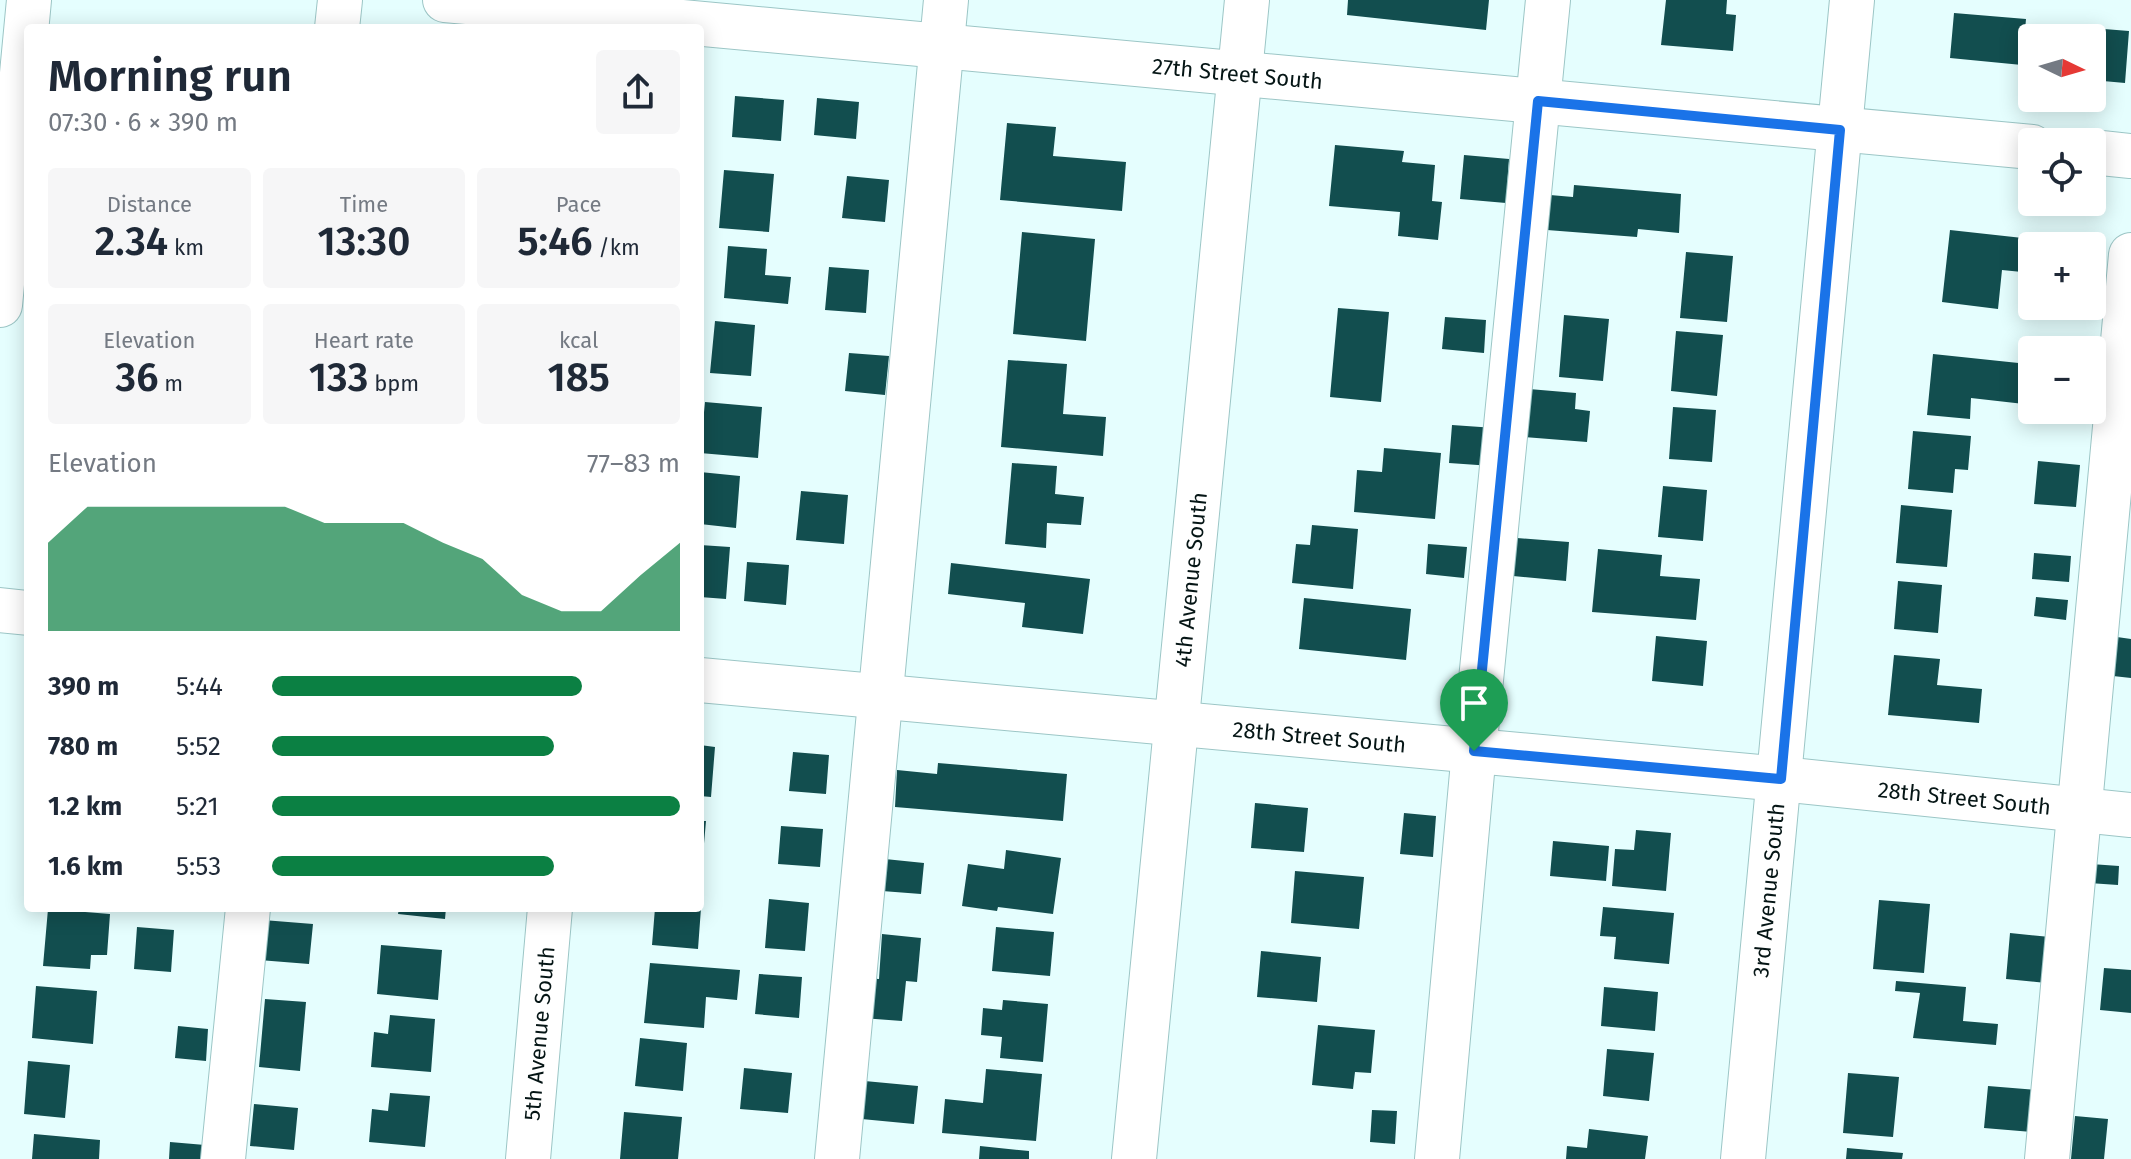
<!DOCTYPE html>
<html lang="en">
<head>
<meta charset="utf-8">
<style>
  :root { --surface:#fff; --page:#f6f6f7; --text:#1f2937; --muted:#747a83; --accent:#0b8043 }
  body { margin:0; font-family:"Fira Sans",sans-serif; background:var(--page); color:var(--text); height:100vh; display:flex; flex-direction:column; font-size:30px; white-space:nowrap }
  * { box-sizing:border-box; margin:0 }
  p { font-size:26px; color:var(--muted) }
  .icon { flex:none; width:44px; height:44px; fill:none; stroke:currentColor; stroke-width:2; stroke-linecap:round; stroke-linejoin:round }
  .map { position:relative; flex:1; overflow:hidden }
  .details { position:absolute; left:24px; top:24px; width:680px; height:888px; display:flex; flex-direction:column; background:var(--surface); border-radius:8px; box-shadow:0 4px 20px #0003 }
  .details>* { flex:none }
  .needle { width:52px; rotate:95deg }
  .buttons { position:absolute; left:2018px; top:24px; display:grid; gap:16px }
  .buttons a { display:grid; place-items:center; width:88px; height:88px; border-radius:8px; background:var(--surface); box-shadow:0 4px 20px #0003; font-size:40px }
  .pin { position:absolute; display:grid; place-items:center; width:68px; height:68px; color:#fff; margin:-82px -34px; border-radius:50% 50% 50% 0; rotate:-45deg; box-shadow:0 0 8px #0007 }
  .pin .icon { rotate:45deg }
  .round { display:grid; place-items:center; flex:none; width:84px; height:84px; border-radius:8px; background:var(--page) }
  .overview { display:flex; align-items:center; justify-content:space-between; height:136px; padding:0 24px }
  h1 { font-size:44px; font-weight:600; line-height:60px }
  .stats { display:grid; grid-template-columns:repeat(3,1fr); gap:12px; height:136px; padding:8px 24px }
  .stats div { display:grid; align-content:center; border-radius:8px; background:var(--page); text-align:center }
  .stats b { font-size:40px; font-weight:600 }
  .stats small { font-size:22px; font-weight:400 }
  .stats p { font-size:22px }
  .chart { height:224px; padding:16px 24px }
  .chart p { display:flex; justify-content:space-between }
  .chart svg { width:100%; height:144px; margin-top:8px; fill:var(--accent); opacity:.7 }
  ul { padding:0 24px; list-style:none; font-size:26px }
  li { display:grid; grid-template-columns:128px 96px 1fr; align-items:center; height:60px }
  li i { height:20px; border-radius:10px; background:var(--accent) }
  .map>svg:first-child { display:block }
  .building { fill:#124e4f }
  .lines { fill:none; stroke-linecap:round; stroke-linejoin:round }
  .minor-casing { stroke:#9cc6c6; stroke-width:46 }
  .minor { stroke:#fff; stroke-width:44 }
  .route-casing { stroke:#fff; stroke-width:16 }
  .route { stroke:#1a73e8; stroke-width:10 }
  .labels { text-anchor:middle; stroke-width:8; stroke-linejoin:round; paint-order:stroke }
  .street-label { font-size:22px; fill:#051515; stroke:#e5fefe }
</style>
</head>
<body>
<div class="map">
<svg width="2131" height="1159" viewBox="0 0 2131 1159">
  <rect width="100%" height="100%" fill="#e5fefe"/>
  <!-- building -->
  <path class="building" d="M1348 0H1489L1486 30 1347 15Z
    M1666 0H1727L1726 14 1736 15 1733 51 1661 45Z
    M1954 13 2026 19 2022 65 1950 58Z
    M2079 27 2129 31 2125 83 2092 80V38H2078Z
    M735 96 784 100 781 141 732 137Z
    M817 98 859 102 856 139 814 135Z
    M1007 123 1056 127 1053 156 1126 162 1122 211 1000 200Z
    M1335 145 1404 151 1402 162 1435 165 1432 201 1442 202 1438 240 1398 236 1400 212 1329 206Z
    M1464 155 1509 159 1506 203 1460 199Z
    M724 170 774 174 769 232 719 228Z
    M847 176 889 180 885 222 842 218Z
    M1574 185 1681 194 1679 233 1638 229 1637 237 1547 230 1550 195 1573 197Z
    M1950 230 2078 244V246H2032V273L2002 270 1998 309 1942 302Z
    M1022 232 1095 239 1086 341 1013 334Z
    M728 246 767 249 765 275 791 277 788 304 724 298Z
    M1686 252 1733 256 1727 322 1680 318Z
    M829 267 869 270 866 313 825 310Z
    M1338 308 1389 312 1381 402 1330 397Z
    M1564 315 1609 319 1603 381 1559 377Z
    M1445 317 1486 320 1484 353 1442 349Z
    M715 321 755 325 751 376 710 373Z
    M1676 331 1723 335 1717 396 1671 391Z
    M849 353 889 356 885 395 845 391Z
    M1933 354 2028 364 2024 404 1971 398 1970 419 1927 415Z
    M1008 360 1067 364 1063 414 1106 417 1103 456 1001 447Z
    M1529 389 1576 393 1575 409 1590 411 1587 442 1524 437Z
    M705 402 762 407 758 458 700 453Z
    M1673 407 1716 410 1712 462 1669 459Z
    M1452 425 1495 428 1492 466 1449 463Z
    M1913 431 1971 436 1968 470 1955 469 1953 493 1908 489Z
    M1384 448 1441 453 1435 519 1354 512 1357 470 1382 472Z
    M2038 461 2080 465 2076 507 2034 504Z
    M1012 463 1057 466 1055 494 1084 497 1081 525 1047 523 1046 548 1005 544Z
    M700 472 740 476 736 528 700 524Z
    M1663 486 1707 490 1703 541 1658 537Z
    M801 491 848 495 844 544 796 540Z
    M1901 505 1952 510 1947 567 1896 563Z
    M1312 525 1358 529 1353 589 1292 583 1296 544 1310 545Z
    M1517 538 1569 542 1566 581 1513 576Z
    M1428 544 1467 547 1464 578 1426 574Z
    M700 545 730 547 726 599 700 597Z
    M1598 549 1662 555 1660 576 1700 579 1696 620 1592 612Z
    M2034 553 2071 556 2069 582 2032 579Z
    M747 562 789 565 786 605 744 601Z
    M951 563 1090 579 1083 634 1022 627 1025 603 948 594Z
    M1898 581 1942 585 1938 633 1894 629Z
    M2036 597 2068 600 2066 620 2034 616Z
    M1304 598 1411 609 1406 660 1299 649Z
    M1656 636 1707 641 1703 686 1652 681Z
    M2117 637 2131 639V678L2113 676Z
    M1894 655 1940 659 1937 685 1982 689 1979 723 1888 715Z
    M700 745 715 747 711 797 700 796Z
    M793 752 829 755 826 794 789 791Z
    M938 763 1067 774 1063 821 895 807 897 770 937 774Z
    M1255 803 1308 808 1304 852 1251 848Z
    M1404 813 1436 816 1433 857 1400 854Z
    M700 821H706L702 866H700Z
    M781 826 823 829 820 867 778 864Z
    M1636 830 1671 833 1666 891 1612 886 1615 849 1634 850Z
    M1553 841 1609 846 1606 881 1550 876Z
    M1006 850 1061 858 1053 914 998 907 997 911 962 906 968 864 1004 869Z
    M885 859 924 863 921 894 882 891Z
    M2091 864 2119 866 2118 885 2089 883Z
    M1295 871 1364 877 1359 929 1291 923Z
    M769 899 809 903 805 951 765 948Z
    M1879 900 1930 904 1924 973 1873 969Z
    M1603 907 1674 913 1669 964 1614 959 1616 937 1600 936Z
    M399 908H446L445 919 398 914Z
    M655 908H701L698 949 652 945Z
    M48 909 110 914 107 955H91L90 969 43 966Z
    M263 920 313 924 309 964 259 960Z
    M137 927 174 930 171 972 134 969Z
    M996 927 1054 932 1050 976 992 971Z
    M2010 933 2050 937 2046 983 2006 979Z
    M882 934 921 938 917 982 906 981 902 1021 862 1018 865 978 879 979Z
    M381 945 442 950 438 1000 377 994Z
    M1261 951 1321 957 1317 1002 1257 997Z
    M650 963 740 970 737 1000 706 997 704 1028 644 1023Z
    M2104 968 2131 970V1013L2100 1010Z
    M759 974 802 977 799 1018 755 1014Z
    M1896 981 1966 987 1963 1021 1998 1024 1996 1045 1913 1038 1920 993 1895 991Z
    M36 986 97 991 93 1044 32 1038Z
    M1604 987 1658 992 1655 1031 1601 1026Z
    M265 999 306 1002 300 1071 259 1067Z
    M1003 1000 1048 1004 1043 1062 1000 1058 1002 1037 981 1035 983 1008 1002 1010Z
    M390 1015 435 1019 431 1072 371 1067 374 1032 388 1034Z
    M1318 1025 1375 1030 1371 1073 1355 1072 1353 1089 1312 1085Z
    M178 1026 208 1029 206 1061 175 1058Z
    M640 1038 687 1043 683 1091 635 1086Z
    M1607 1049 1654 1053 1649 1101 1603 1096Z
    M28 1061 70 1065 65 1118 24 1114Z
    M744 1068 792 1073 788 1113 740 1109Z
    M986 1069 1042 1074 1036 1141 942 1133 945 1099 983 1103Z
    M1848 1073 1899 1077 1893 1137 1843 1133Z
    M854 1080 918 1086 914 1124 851 1118Z
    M1988 1086 2036 1090 2032 1132 1984 1128Z
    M390 1093 430 1096 425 1147 369 1142 372 1109 388 1111Z
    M254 1104 298 1108 294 1150 250 1146Z
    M1372 1110 1397 1111 1395 1144 1370 1142Z
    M624 1112 682 1117 678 1159H620Z
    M2075 1116 2108 1119 2104 1159H2071Z
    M1589 1129 1648 1136 1645 1159H1566L1567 1146 1587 1148Z
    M34 1134 100 1140 99 1159H32Z
    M170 1142 205 1145 204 1159H169Z
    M980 1146 1029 1151V1159H979Z
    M1847 1148 1903 1153 1902 1159H1846Z"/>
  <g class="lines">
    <!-- minor casing -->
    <g class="minor-casing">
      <g id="minor">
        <path id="s1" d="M445 0 2032 147"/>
        <path d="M337 28 340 0"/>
        <path d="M2092 152 2131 156"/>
        <path d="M0 305 29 0"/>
        <path d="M0 610 28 613"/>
        <path id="s2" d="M700 680 1781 779 2131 815"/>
        <path d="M223 1159 248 908"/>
        <path id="s3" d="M528 1159 550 908"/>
        <path d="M837 1159 946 0"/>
        <path id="s4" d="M1134 1159 1247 0"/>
        <path d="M1437 1159 1474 751 1548 0"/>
        <path id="s5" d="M1743 1159 1852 0"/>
        <path d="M2047 1159 2131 255"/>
      </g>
    </g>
    <!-- minor -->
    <use href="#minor" class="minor"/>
  </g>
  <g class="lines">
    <!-- route casing -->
    <g class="route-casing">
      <path id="route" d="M1538 101 1840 130 1781 779 1474 751Z"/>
    </g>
    <!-- route -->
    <use href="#route" class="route"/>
  </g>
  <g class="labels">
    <!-- street labels -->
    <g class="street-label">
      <text dy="8" stroke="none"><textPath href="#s1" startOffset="796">27th Street South</textPath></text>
      <text dy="8" stroke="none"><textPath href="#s4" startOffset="582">4th Avenue South</textPath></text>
      <text dy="8" stroke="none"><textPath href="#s2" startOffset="622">28th Street South</textPath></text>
      <text dy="8" stroke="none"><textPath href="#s2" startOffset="1270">28th Street South</textPath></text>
      <text dy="8" stroke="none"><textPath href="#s5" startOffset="270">3rd Avenue South</textPath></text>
      <text dy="8" stroke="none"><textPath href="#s3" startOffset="126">5th Avenue South</textPath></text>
    </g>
  </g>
</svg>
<div class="buttons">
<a><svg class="needle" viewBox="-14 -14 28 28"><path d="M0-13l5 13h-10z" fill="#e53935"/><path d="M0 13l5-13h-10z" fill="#747a83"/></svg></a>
<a><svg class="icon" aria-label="locate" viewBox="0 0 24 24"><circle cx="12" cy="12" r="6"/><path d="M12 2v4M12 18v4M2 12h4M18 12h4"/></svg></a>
<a>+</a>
<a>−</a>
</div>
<div class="pin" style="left:1474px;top:751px;background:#1e9e55"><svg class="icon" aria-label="arrive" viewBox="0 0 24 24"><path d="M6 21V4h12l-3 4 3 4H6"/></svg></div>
<section class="details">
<div class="overview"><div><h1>Morning run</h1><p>07:30 · 6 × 390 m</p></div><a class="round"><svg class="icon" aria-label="share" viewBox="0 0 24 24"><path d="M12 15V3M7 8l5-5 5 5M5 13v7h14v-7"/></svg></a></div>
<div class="stats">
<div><p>Distance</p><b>2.34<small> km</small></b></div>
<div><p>Time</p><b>13:30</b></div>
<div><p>Pace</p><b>5:46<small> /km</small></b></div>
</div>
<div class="stats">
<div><p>Elevation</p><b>36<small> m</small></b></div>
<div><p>Heart rate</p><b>133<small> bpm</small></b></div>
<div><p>kcal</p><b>185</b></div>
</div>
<div class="chart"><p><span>Elevation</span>77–83 m</p>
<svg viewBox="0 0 160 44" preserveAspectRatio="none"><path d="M0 44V17L10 6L20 6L30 6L40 6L50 6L60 6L70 11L80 11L90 11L100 17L110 22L120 33L130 38L140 38L150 27L160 17V44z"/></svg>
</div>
<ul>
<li><b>390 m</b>5:44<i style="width:76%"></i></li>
<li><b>780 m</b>5:52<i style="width:69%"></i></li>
<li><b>1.2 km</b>5:21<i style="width:100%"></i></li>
<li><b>1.6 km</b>5:53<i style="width:69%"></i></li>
</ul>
</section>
</div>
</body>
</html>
